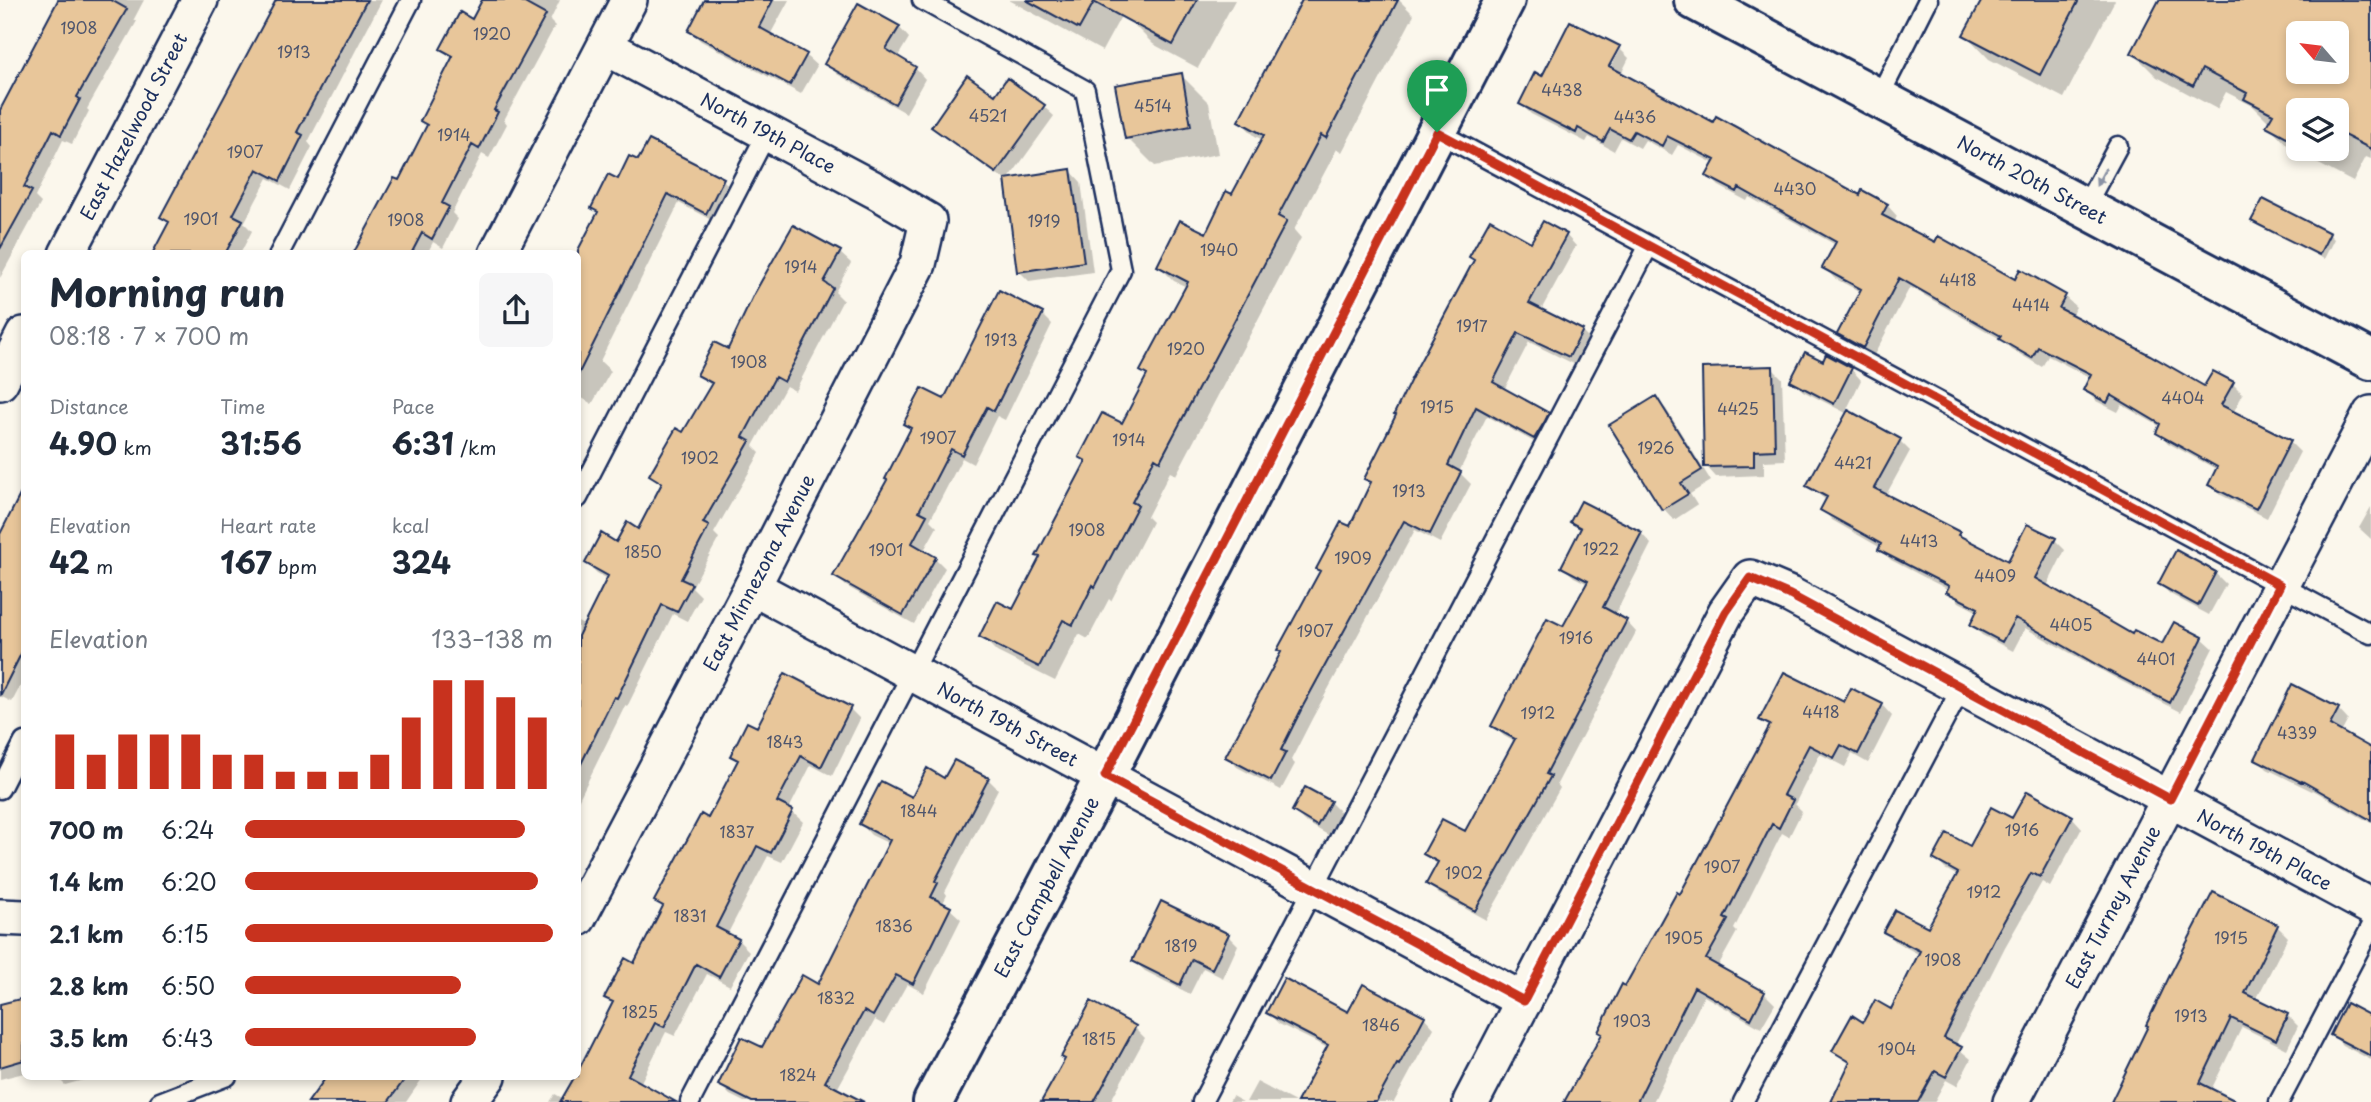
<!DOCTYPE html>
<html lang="en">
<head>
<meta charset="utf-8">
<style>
  :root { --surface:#fff; --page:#f6f6f7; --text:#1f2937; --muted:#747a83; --accent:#c8321e }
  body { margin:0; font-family:"Playpen Sans",sans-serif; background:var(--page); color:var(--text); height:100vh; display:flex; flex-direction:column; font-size:26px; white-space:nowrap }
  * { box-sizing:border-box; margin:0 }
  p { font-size:23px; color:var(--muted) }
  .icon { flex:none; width:38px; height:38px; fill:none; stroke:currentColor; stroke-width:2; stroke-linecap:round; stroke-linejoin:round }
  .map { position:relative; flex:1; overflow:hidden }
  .side { position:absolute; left:21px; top:250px; width:560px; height:830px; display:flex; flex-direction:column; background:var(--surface); border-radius:10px; box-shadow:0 4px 10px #0003 }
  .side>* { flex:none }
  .needle { width:46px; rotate:298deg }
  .buttons { position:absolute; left:2286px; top:21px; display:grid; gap:14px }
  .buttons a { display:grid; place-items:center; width:63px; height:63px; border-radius:10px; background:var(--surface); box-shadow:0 4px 10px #0003; font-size:35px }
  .pin { position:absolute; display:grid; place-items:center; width:60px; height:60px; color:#fff; margin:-72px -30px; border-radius:50% 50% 50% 0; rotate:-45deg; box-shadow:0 0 7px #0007 }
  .pin .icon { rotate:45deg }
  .round { display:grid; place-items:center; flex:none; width:74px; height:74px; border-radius:10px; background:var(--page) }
  .headline { display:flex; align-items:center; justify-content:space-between; height:119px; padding:0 28px }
  h1 { font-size:38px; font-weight:700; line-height:52px }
  .figures { display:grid; grid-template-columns:repeat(3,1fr); gap:10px; height:119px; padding:7px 28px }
  .figures div { display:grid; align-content:center }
  .figures b { font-size:30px; font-weight:700 }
  .figures small { font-size:19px; font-weight:400 }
  .figures p { font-size:19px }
  .chart { height:196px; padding:14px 28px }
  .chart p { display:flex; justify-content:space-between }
  .chart svg { width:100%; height:126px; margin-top:7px; stroke:var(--accent); stroke-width:6 }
  ul { padding:0 28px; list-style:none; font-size:23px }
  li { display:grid; grid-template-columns:112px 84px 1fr; align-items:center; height:52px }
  li i { height:18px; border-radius:9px; background:var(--accent) }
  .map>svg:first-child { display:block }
  .shadow { fill:#0003; fill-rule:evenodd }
  .building { fill:#e8c69a; stroke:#1b2f5e; stroke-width:2; fill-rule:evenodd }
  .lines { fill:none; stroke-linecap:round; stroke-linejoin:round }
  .service-casing { stroke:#1b2f5e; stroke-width:23 }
  .minor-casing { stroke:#1b2f5e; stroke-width:40 }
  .tertiary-casing { stroke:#1b2f5e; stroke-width:44 }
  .service { stroke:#fbf7ec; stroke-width:18 }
  .minor { stroke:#fbf7ec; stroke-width:35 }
  .tertiary { stroke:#fbf7ec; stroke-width:38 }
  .oneway { fill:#8b93a5 }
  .route-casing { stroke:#fff; stroke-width:14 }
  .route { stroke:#c8321e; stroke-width:9 }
  .labels { text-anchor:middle; stroke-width:6; stroke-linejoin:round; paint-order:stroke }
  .number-label { font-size:16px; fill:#4e556d }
  .street-label { font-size:19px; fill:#1b2f5e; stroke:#fbf7ec }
</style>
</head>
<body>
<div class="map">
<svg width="2371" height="1102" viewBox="0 0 2371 1102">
  <rect width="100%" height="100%" fill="#fbf7ec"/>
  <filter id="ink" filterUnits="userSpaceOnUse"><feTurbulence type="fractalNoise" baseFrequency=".0143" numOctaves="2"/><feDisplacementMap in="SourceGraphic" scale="14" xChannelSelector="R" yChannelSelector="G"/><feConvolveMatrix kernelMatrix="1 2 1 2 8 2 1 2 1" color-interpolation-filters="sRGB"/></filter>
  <g filter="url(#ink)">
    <!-- shadow -->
    <path class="shadow" d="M60 0H144L134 19 137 21 87 109 89 111 72 144 63 140 35 197 41 203 0 278V114Z
      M278 0H382L308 142 312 147 290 190 268 178 244 223 252 231 240 254H154L170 225 162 217Z
      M484 0H560L550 21 555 26 504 120 507 124 489 158 482 154 452 213 458 219 443 248 433 242 427 254H355L400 183 429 126 453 60 442 49 473 21Z
      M706 0H789L770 35 806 56 817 66 801 94 701 41 690 31Z
      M1009 0H1119L1126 7 1102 51Z
      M1138 0H1235L1198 68 1153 44 1128 19Z
      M1304 0H1399L1414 15 1342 152 1337 149 1294 230 1301 238 1176 475 1170 472 1147 517 1152 522 1111 601 1109 599 1088 639 1079 634 1055 681 997 652 981 636 1014 611 1087 463 1081 457 1123 426 1148 377 1142 371 1187 287 1174 281 1159 266 1206 236 1233 196 1263 140 1255 136 1240 121Z
      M1984 0H2115L2064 98 1989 59 1966 35Z
      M2160 0H2371V159L2366 157 2353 182 2292 150 2269 126 2270 123 2253 106 2226 92 2217 109 2157 77 2133 53ZM2298 33H2336V72H2298ZM2298 110H2336V149H2298Z
      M899 27 909 38 897 58 915 68 925 79 906 113 837 74 826 63Z
      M1619 47 1620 49H1616L1604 73 1607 74 1620 49 1629 58 1621 74 1713 125 1861 197 1887 205 1897 216 1894 223 2016 281 2021 272 2065 297 2076 307 2071 316 2204 389 2233 384 2243 394 2233 413 2290 442 2300 452 2267 518 2221 495 2210 484 2218 470 2168 443 2158 432 2161 427 2122 405 2118 412 2096 401 2085 390 2091 378 2048 356 2042 367 2011 349 2002 340 1910 287 1873 357 1850 344 1839 334 1861 292 1834 278 1824 267 1836 245 1749 197 1747 201 1719 186 1709 176 1715 164 1678 145 1672 155 1645 140 1640 148 1621 138 1614 151 1589 137 1586 142 1531 114 1521 104 1543 78Z
      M1181 75 1209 103 1218 154 1155 166 1127 138Z
      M996 97 1043 106 1054 116 1008 180 1071 171 1081 182 1093 272 1029 281 1019 271 1007 181 944 137 933 126Z
      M639 162 723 180 733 190 717 223 679 203 600 361 611 371 592 404 582 398 578 407V254L599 214 593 208Z
      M2253 221 2329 234 2334 239 2324 259 2258 226Z
      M794 227 840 253 851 263 835 292 843 300 795 391 786 386 753 446 760 453 714 533 719 538 692 587 701 596 687 621 673 614 627 707 625 706 578 801V622L585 626 608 579 597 573 587 563 639 531 663 487 651 475 684 435 712 386 699 374 729 351Z
      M1566 235 1576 246 1541 310 1582 332 1592 342 1580 367 1529 342 1504 390 1548 414 1558 425 1545 448 1487 416 1459 472 1471 484 1440 543 1415 530 1313 717 1291 760 1295 764 1281 790 1237 767 1227 756 1350 529 1372 484 1366 478 1531 245Z
      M1042 314 1052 324 1005 420 997 416 973 464 962 458 930 520 937 527 923 552 935 558 945 568 914 624 846 586 836 576 889 480 912 430 906 424 945 402Z
      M1823 363 1851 369 1861 380 1846 411 1900 441 1910 451 1886 495 1959 533 1969 543 2009 564 2055 540 2065 550 2047 586 2133 636 2163 646 2202 638 2213 648 2181 712 2121 681 2025 628 2013 651 1982 635 1972 625 1978 612 1959 602 1949 590 1891 560 1880 550 1881 548 1832 520 1822 509 1827 501 1808 486 1848 414 1803 391 1792 380Z
      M1772 368 1782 378 1785 460 1764 461V475L1716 477 1706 466Z
      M1655 398 1666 409 1711 481 1690 494 1697 505 1674 520 1664 509 1612 426Z
      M24 490V679L12 702 0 696V538Z
      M2371 507V539L2359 528Z
      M1572 522 1641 533 1651 544 1615 615 1626 621 1636 632 1557 784 1560 788 1486 920 1439 894 1429 884 1438 865 1425 853 1465 833 1515 742 1504 736 1493 726 1564 629 1588 584 1574 577 1563 567 1581 531Z
      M2215 573 2226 584 2209 615 2170 594 2160 584Z
      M1844 704 1882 705 1892 716 1868 763 1852 754 1845 767 1820 754 1795 804 1802 811 1789 837 1782 833 1734 929 1737 932 1717 968 1764 993 1775 1004 1761 1028 1704 996 1653 1102H1565L1603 1035 1626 988 1681 896 1770 728 1762 719Z
      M850 709 860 719 832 776 811 765 789 809 803 822 782 862 768 856 727 935 738 940 749 951 730 986 707 974 675 1036 666 1032 640 1084 666 1102H550L555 1094 564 1099 600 1035 614 1005 607 997 634 965 664 908 657 901 709 820 739 762 732 756 758 730Z
      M2338 709 2348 720 2341 733 2371 750V823L2313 790 2312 791 2267 769 2257 758Z
      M988 779 998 789 945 892 947 895 942 905 950 909 961 919 924 993 907 984 884 1025 875 1020 836 1091 843 1102H744L730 1095 720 1085 763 1050 819 987 890 844 871 835 861 824 913 799 945 780Z
      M1330 802 1341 813 1328 835 1304 821 1294 811Z
      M2072 817 2082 828 2050 887 2042 882 2005 947 1955 1046 1971 1059 1957 1086 1946 1080 1934 1102H1833L1851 1065 1834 1051 1864 1024 1892 1011 1920 955 1896 942 1886 932 1929 929 1958 876 1945 869 1935 858 1971 849 2013 821Z
      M2277 926 2288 937 2256 1000 2287 1015 2298 1026 2287 1049 2242 1027 2211 1090 2222 1102H2112Z
      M1228 935 1238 945 1223 978 1203 968 1190 994 1145 971 1134 961Z
      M24 1000V1073L0 1079V1006Z
      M1268 1013 1424 1017 1434 1028 1394 1102H1299L1328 1048 1279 1024Z
      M2371 1018V1060L2342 1045 2332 1034Z
      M1135 1028 1145 1038 1110 1102H1043Z
      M56 1076H98L65 1085Z
      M328 1076H424L406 1102H308Z
      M1257 1082 1295 1102H1246Z
      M1232 1096 1243 1102H1229Z"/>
    <!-- building -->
    <path class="building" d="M58 0H111L127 9 77 97 80 99 61 135 53 130 24 187 32 191 0 249V110Z
      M276 0H367L297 132 303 135 280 181 257 169 233 215 243 220 225 254H152L169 222 160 217Z
      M482 0H519L546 15 494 110 498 112 479 149 472 145 442 203 449 207 432 239 422 233 411 254H353L394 178 399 180 427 125 420 121 453 56 440 49 460 12 472 19Z
      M704 0H773L759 27 807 54 790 85 688 31Z
      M1026 0H1197L1173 45 1094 2 1079 29Z
      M1302 0H1398L1326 138 1321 135 1278 216 1287 221 1160 461 1155 458 1132 502 1138 505 1095 587 1093 585 1073 625 1063 620 1039 667 979 637 997 601 1013 609 1040 557 1036 556 1086 461 1079 457 1102 413 1122 423 1147 375 1140 371 1188 282 1157 266 1180 220 1206 233 1226 191 1232 194 1264 135 1238 121Z
      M1982 0H2079L2040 75 1963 35Z
      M2159 0H2371V149L2342 134 2336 145V110H2298V143L2266 126 2273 114 2244 99 2247 93 2202 69 2193 86 2131 53ZM2298 33H2336V72H2298Z
      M858 3 900 26 886 49 916 67 895 104 824 64Z
      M1570 21 1620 46 1609 66 1713 122 1716 116 1860 195 1862 190 1888 204 1882 215 1935 242 1938 236 2015 279 2020 269 2066 295 2059 308 2150 355 2204 386 2213 371 2234 382 2221 405 2291 440 2256 509 2208 485 2217 467 2156 433 2160 424 2111 395 2107 403 2083 390 2091 374 2038 347 2032 358 1999 339 2001 336 1899 278 1863 348 1837 334 1861 289 1822 268 1836 242 1739 188 1737 192 1706 176 1715 160 1667 136 1662 146 1634 131 1629 139 1610 129 1603 142 1578 128 1576 133 1519 104 1535 72 1542 76Z
      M1182 73 1191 126 1125 139 1115 85Z
      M967 75 995 95 1007 78 1045 105 996 173 931 127Z
      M649 140 724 178 706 214 668 194 578 375V250L598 212 591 208 608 174 618 179 629 156 638 160Z
      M1071 169 1084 262 1017 272 1005 179Z
      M2263 199 2330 233 2319 255 2251 221Z
      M1490 219 1531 242 1543 221 1567 234 1529 303 1583 330 1569 357 1518 333 1493 382 1549 413 1545 421 1534 439 1476 407 1448 465 1461 472 1430 534 1404 521 1303 706 1281 750 1286 752 1271 781 1225 757 1281 652 1277 650 1320 571 1316 569 1341 522 1350 526 1371 482 1364 479 1396 415 1394 414 1416 369 1474 260 1469 257Z
      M793 225 841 251 824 282 833 288 784 382 775 377 743 437 750 441 703 523 709 526 681 579 692 584 677 612 662 605 617 698 614 697 578 770V636L608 576 585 563 601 533 616 542 627 522 638 529 662 483 649 475 676 428 683 432 712 383 697 375 714 342 728 349 754 294Z
      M999 290 1043 313 994 411 987 407 962 455 951 449 919 511 927 515 912 543 936 557 903 615 833 576 887 480 885 479 911 428 903 424 922 388 944 399Z
      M1805 352 1823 361 1826 354 1852 368 1834 404 1790 381Z
      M1773 366 1775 450 1754 451V466L1704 467 1702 368Z
      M1656 396 1702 470 1681 483 1688 494 1662 510 1609 425Z
      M1848 410 1901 439 1874 488 1960 532 1958 535 2008 561 2027 524 2056 538 2035 578 2132 634 2134 630 2162 644 2174 622 2203 637 2170 703 2108 671 2015 618 2002 642 1970 625 1978 608 1946 592 1949 586 1878 550 1881 544 1820 510 1827 497 1806 486Z
      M24 487V648L0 696V534Z
      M1581 501 1642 532 1603 607 1627 620 1546 774 1551 776 1475 911 1426 884 1438 862 1423 854 1442 819 1465 831 1515 739 1491 726 1547 618 1563 626 1588 581 1561 567 1581 528 1570 522Z
      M2176 550 2216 572 2198 606 2158 584Z
      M1784 672 1844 702 1851 688 1883 704 1858 754 1841 745 1834 758 1809 745 1783 795 1793 800 1779 828 1772 824 1724 918 1728 920 1706 959 1765 992 1751 1019 1694 987 1637 1102H1564L1602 1034 1598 1032 1622 984 1625 986 1677 892 1680 894 1770 725 1759 720Z
      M785 673 851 707 821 767 801 756 777 802 793 810 771 853 757 846 716 927 739 939 719 977 696 964 664 1027 655 1023 628 1075 676 1102H560L575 1076H578V1071L613 1002 604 998 625 958 634 963 663 906 654 901 701 814 708 818 738 760 730 756 747 722 757 727Z
      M2292 684 2339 708 2330 725 2371 748V820L2302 781 2301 782 2255 759Z
      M954 760 989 778 935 881 938 883 931 897 951 907 913 984 896 975 873 1016 864 1011 825 1082 864 1102H752L718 1085 741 1037 762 1047 802 975 818 984 890 840 859 824 881 781 912 797 927 768 944 778Z
      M1305 787 1331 801 1317 826 1292 811Z
      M2027 791 2073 816 2040 877 2031 873 1995 937 1944 1038 1962 1047 1946 1077 1935 1071 1918 1102H1831L1850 1062 1832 1051 1852 1015 1863 1022 1875 1000 1891 1009 1920 951 1883 932 1895 910 1928 927 1958 873 1933 859 1947 833 1970 846 1991 807 2012 818Z
      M2213 892 2278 925 2245 993 2288 1014 2276 1040 2231 1018 2200 1083 2238 1102H2111L2148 1026 2146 1025 2170 975Z
      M1161 901 1229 934 1212 969 1192 959 1180 985 1132 961Z
      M1284 978 1348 1012 1363 984 1425 1016 1399 1065 1397 1064 1376 1102H1297L1328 1045 1266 1013Z
      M24 998V1060L0 1067V1004Z
      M1091 1001 1136 1026 1094 1102H1041L1065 1059 1061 1057Z
      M2346 1003 2371 1016V1056L2330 1035Z
      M327 1076H407L388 1102H308Z"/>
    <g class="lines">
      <!-- service casing -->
      <g class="service-casing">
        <path id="service" d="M1878 99 1928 0
          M1437 132 2371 634
          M2085 207 2118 146
          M279 254 411 0
          M578 498 767 133
          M0 789 24 742
          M160 1102 227 1076
          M690 1102 1121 270 1085 90 922 0
          M1202 1102 1648 247
          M1743 1102 1962 687
          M2279 1102 2371 927"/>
      </g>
      <!-- minor casing -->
      <g class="minor-casing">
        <g id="minor">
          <path id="s1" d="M67 254 200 0"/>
          <path d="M497 254 629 0"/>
          <path d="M0 382 24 335"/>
          <path id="s2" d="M752 587 1524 1001"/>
          <path d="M0 917 24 918"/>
          <path id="s3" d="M578 918 752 587 918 264 928 221 875 190 606 47"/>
          <path d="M469 1102 488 1076"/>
          <path id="s4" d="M1471 1102 1726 612 1750 578 1790 595 2371 907"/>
          <path id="s5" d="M2011 1102 2371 414"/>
        </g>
      </g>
      <!-- tertiary casing -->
      <g class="tertiary-casing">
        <g id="tertiary">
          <path id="s6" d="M1694 0 2371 360"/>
          <path id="s7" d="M933 1102 1105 776 1505 0"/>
        </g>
      </g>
      <!-- service -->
      <use href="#service" class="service"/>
      <!-- minor -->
      <use href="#minor" class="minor"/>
      <!-- tertiary -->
      <use href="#tertiary" class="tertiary"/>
    </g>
    <!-- one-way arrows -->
    <defs><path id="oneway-solid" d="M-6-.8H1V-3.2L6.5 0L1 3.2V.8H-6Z" transform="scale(1.75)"/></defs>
    <use class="oneway" href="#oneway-solid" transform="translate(2101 177) rotate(118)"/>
  </g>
  <g class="lines" filter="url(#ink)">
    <!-- route casing -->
    <g class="route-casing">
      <path id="route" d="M1437 132 2280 585 2170 799 1790 595 1750 578 1726 612 1524 1001 1105 776Z"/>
    </g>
    <!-- route -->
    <use href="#route" class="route"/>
  </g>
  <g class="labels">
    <!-- number labels -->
    <g class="number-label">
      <text x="79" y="34">1908</text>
      <text x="492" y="40">1920</text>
      <text x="294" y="58">1913</text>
      <text x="1562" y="96">4438</text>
      <text x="1153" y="112">4514</text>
      <text x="988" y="122">4521</text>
      <text x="1635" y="123">4436</text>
      <text x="454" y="141">1914</text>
      <text x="245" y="158">1907</text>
      <text x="1795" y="195">4430</text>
      <text x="201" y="225">1901</text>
      <text x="406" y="226">1908</text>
      <text x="1044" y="227">1919</text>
      <text x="1219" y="256">1940</text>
      <text x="801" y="273">1914</text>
      <text x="1958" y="286">4418</text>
      <text x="2031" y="311">4414</text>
      <text x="1472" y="332">1917</text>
      <text x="1001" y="346">1913</text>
      <text x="1186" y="355">1920</text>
      <text x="749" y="368">1908</text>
      <text x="2183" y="404">4404</text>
      <text x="1437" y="413">1915</text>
      <text x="1738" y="415">4425</text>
      <text x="938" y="444">1907</text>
      <text x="1129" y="446">1914</text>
      <text x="1656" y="454">1926</text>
      <text x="700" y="464">1902</text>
      <text x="1853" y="469">4421</text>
      <text x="1409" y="497">1913</text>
      <text x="1087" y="536">1908</text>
      <text x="1919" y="547">4413</text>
      <text x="1601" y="555">1922</text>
      <text x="886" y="556">1901</text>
      <text x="643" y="558">1850</text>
      <text x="1353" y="564">1909</text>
      <text x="1995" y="582">4409</text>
      <text x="2071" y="631">4405</text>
      <text x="1315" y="637">1907</text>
      <text x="1576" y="644">1916</text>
      <text x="2156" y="665">4401</text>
      <text x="1821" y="718">4418</text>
      <text x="1538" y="719">1912</text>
      <text x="2297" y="739">4339</text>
      <text x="785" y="748">1843</text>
      <text x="919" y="817">1844</text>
      <text x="2022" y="836">1916</text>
      <text x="737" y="838">1837</text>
      <text x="1722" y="873">1907</text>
      <text x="1464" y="879">1902</text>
      <text x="1984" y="898">1912</text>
      <text x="690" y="922">1831</text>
      <text x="894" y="932">1836</text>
      <text x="1684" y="944">1905</text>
      <text x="2231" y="944">1915</text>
      <text x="1181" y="952">1819</text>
      <text x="1943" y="966">1908</text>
      <text x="836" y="1004">1832</text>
      <text x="640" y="1018">1825</text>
      <text x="2191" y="1022">1913</text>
      <text x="1632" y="1027">1903</text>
      <text x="1381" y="1031">1846</text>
      <text x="1099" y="1045">1815</text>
      <text x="1897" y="1055">1904</text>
      <text x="798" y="1081">1824</text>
    </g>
    <!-- street labels -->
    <g class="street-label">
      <text dy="7" stroke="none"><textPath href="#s1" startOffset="144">East Hazelwood Street</textPath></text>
      <text transform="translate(768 133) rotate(28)" y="7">North 19th Place</text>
      <text dy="7" stroke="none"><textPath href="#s6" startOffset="383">North 20th Street</textPath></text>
      <text dy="7" stroke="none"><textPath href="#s3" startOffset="390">East Minnezona Avenue</textPath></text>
      <text dy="7" stroke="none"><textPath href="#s2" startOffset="290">North 19th Street</textPath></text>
      <text dy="7" stroke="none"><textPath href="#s4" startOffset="1176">North 19th Place</textPath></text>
      <text dy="7" stroke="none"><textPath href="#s7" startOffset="243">East Campbell Avenue</textPath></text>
      <text dy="7" stroke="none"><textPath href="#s5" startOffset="220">East Turney Avenue</textPath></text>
    </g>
  </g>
</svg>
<div class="buttons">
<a><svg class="needle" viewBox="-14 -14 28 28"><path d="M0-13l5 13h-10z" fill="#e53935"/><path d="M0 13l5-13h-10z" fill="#747a83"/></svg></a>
<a><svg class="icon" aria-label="layers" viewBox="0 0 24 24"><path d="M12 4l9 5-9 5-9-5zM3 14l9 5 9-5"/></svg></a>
</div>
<div class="pin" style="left:1437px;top:132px;background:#1e9e55"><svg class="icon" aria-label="arrive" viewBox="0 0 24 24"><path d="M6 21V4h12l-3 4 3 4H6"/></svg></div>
<section class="side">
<div class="headline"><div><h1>Morning run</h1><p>08:18 · 7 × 700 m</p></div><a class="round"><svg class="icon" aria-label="share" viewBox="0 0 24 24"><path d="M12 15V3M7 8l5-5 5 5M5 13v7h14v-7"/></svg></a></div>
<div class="figures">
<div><p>Distance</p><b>4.90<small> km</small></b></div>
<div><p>Time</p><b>31:56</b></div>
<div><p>Pace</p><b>6:31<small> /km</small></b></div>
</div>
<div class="figures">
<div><p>Elevation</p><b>42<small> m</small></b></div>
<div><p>Heart rate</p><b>167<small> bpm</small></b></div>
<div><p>kcal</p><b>324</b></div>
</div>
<div class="chart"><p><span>Elevation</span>133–138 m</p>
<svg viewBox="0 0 160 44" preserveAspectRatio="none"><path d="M5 44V25M15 44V32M25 44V25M35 44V25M45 44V25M55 44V32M65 44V32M75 44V38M85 44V38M95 44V38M105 44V32M115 44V19M125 44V6M135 44V6M145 44V12M155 44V19"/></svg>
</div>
<ul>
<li><b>700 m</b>6:24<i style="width:91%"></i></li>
<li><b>1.4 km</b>6:20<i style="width:95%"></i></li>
<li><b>2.1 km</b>6:15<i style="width:100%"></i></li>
<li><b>2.8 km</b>6:50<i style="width:70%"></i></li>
<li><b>3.5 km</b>6:43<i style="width:75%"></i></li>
</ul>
</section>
</div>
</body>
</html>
